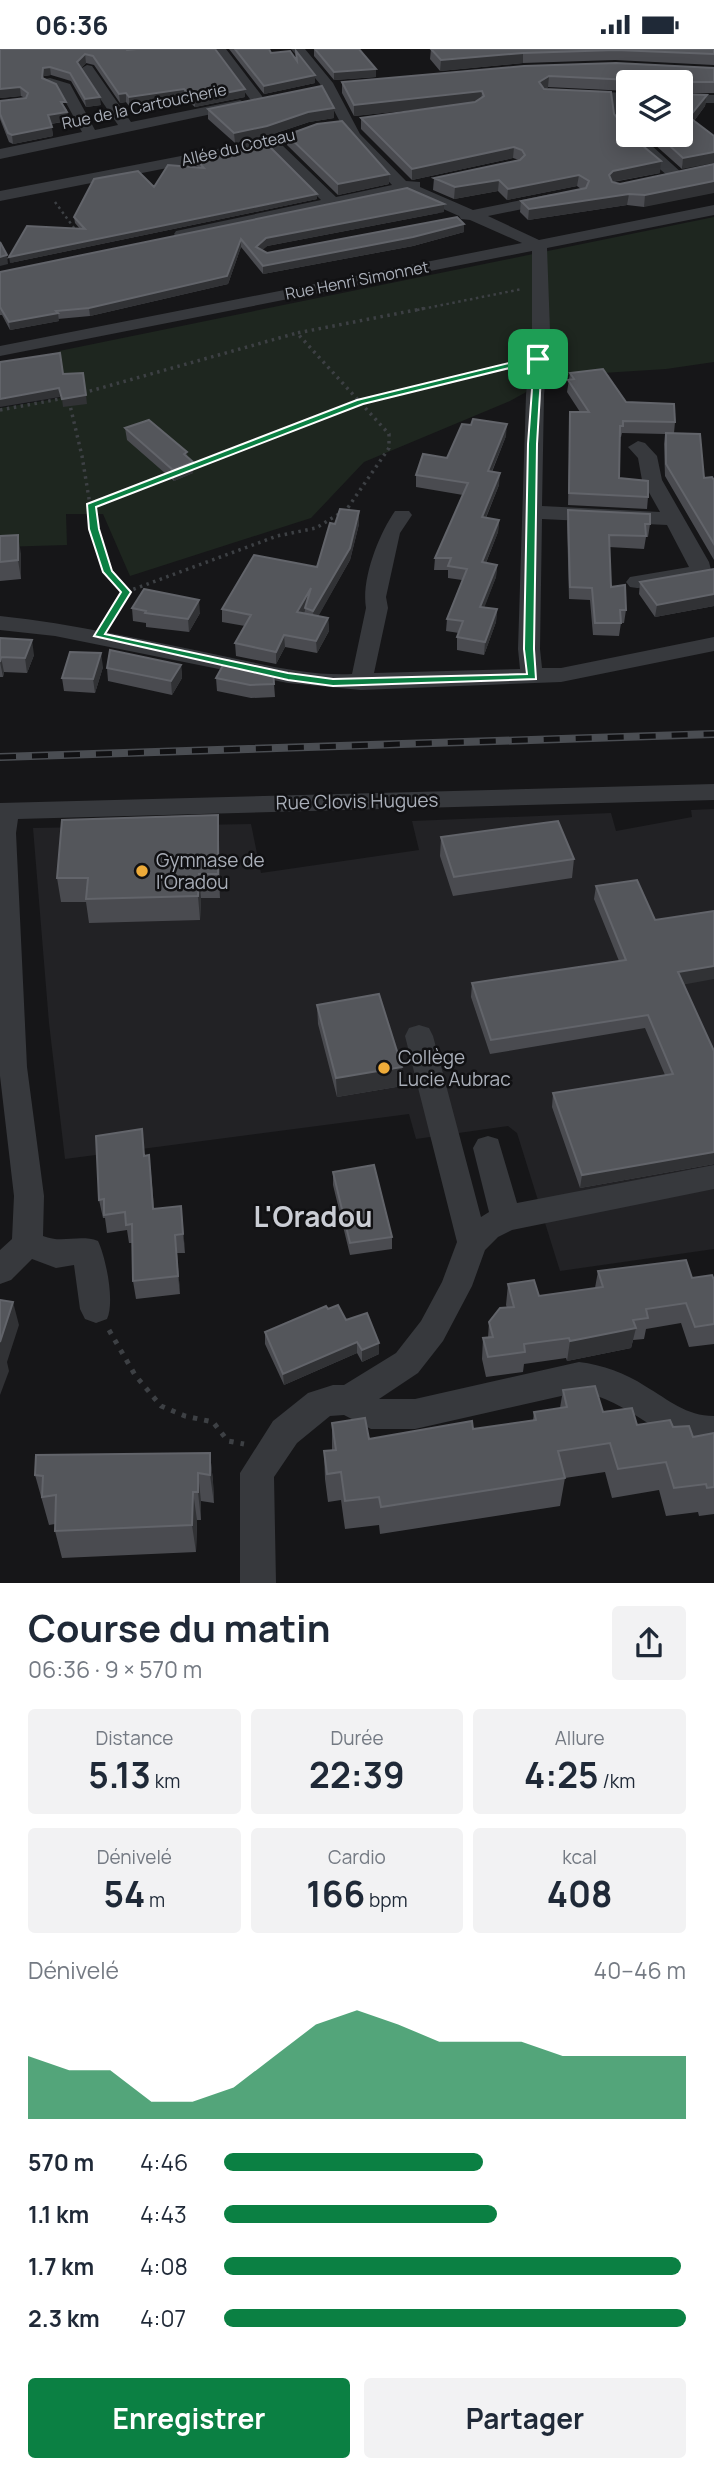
<!DOCTYPE html>
<html lang="fr">
<head>
<meta charset="utf-8">
<style>
  :root { --surface:#fff; --page:#f2f2f3; --text:#1f2937; --muted:#747a83; --accent:#0b8043 }
  body { margin:0; font-family:Manrope,sans-serif; background:var(--page); color:var(--text); height:100vh; display:flex; flex-direction:column; font-size:26px; white-space:nowrap }
  * { box-sizing:border-box; margin:0 }
  p { font-size:23px; color:var(--muted) }
  .icon { flex:none; width:38px; height:38px; fill:none; stroke:currentColor; stroke-width:2; stroke-linecap:round; stroke-linejoin:round }
  .map { position:relative; height:1534px; overflow:hidden }
  .details { display:flex; flex-direction:column; background:var(--surface); flex:1 }
  .details>* { flex:none }
  .fabs { position:absolute; left:616px; top:21px; display:grid; gap:14px }
  .fabs a { display:grid; place-items:center; width:77px; height:77px; border-radius:7px; background:var(--surface); box-shadow:0 4px 18px #0003; font-size:35px }
  .pin { position:absolute; display:grid; place-items:center; width:60px; height:60px; color:#fff; margin:-30px; border-radius:14px; box-shadow:0 4px 10px #0006 }
  .round { display:grid; place-items:center; flex:none; width:74px; height:74px; border-radius:7px; background:var(--page) }
  .summary { display:flex; align-items:center; justify-content:space-between; height:119px; padding:0 28px }
  h1 { font-size:38px; font-weight:700; line-height:52px }
  .stats { display:grid; grid-template-columns:repeat(3,1fr); gap:10px; height:119px; padding:7px 28px }
  .stats div { display:grid; align-content:center; border-radius:7px; background:var(--page); text-align:center }
  .stats b { font-size:35px; font-weight:700 }
  .stats small { font-size:19px; font-weight:400 }
  .stats p { font-size:19px }
  .chart { height:196px; padding:14px 28px }
  .chart p { display:flex; justify-content:space-between }
  .chart svg { width:100%; height:126px; margin-top:7px; fill:var(--accent); opacity:.7 }
  .button { display:flex; gap:14px; margin-top:auto; padding:14px 28px }
  .button a { flex:1; height:80px; border-radius:7px; background:var(--accent); color:#fff; font-size:28px; font-weight:700; line-height:80px; text-align:center }
  .button a+a { background:var(--page); color:var(--text) }
  ul { padding:0 28px; list-style:none; font-size:23px }
  li { display:grid; grid-template-columns:112px 84px 1fr; align-items:center; height:52px }
  li i { height:18px; border-radius:9px; background:var(--accent) }
  .status { display:flex; justify-content:space-between; align-items:center; height:49px; padding:0 35px; background:var(--surface); direction:ltr }
  .status svg { height:19px; fill:currentColor }
  .map>svg:first-child { display:block }
  .built { fill:#222225 }
  .green { fill:#1e261f }
  .lines { fill:none; stroke-linecap:round; stroke-linejoin:round }
  .path-far2 { stroke:#3d4044; stroke-width:2.5; stroke-dasharray:2.5 3.5; stroke-linecap:butt }
  .path-far1 { stroke:#3d4044; stroke-width:3.5; stroke-dasharray:2.5 4.5; stroke-linecap:butt }
  .path { stroke:#3d4044; stroke-width:5; stroke-dasharray:4.5 7; stroke-linecap:butt }
  .minor { fill:#37393d; fill-rule:evenodd }
  .rail-casing { stroke:#4a4d52; stroke-width:8 }
  .rail { stroke:#111113; stroke-width:5; stroke-dasharray:16; stroke-linecap:butt }
  .wall { fill:#4a4b50 }
  .shaded-wall { fill:#313235 }
  .building { fill:#54565b; stroke:#62646a; stroke-width:2 }
  .route { fill:#0b8043; stroke:#fff; stroke-width:2; fill-rule:evenodd }
  .poi-dot { fill:#eeab39; stroke:#111113; stroke-width:2.5 }
  .labels { text-anchor:middle; stroke-width:5; stroke-linejoin:round; paint-order:stroke }
  .far-street-label { font-size:16px; fill:#a9aeb8; stroke:#111113 }
  .street-label { font-size:19px; fill:#a9aeb8; stroke:#111113 }
  .poi-label { font-size:19px; fill:#a9aeb8; stroke:#111113; text-anchor:start }
  .near-quarter-label { font-size:28px; font-weight:bold; fill:#cacdd4; stroke:#111113 }
</style>
</head>
<body>
<div class="status"><b>06:36</b><svg viewBox="0 0 49 12"><path d="M0 12V9h3v3zM5 12V6h3v6zM10 12V3h3v9zM15 12V0h3v12zM26 1h20v11H26zM47 4h2v5h-2z"/></svg></div>
<div class="map">
<svg width="714" height="1534" viewBox="0 0 714 1534">
  <rect width="100%" height="100%" fill="#161618"/>
  <!-- built -->
  <path class="built" d="M714 760V1200L560 1222 517 1084 508 1077 416 1090 409 1065 65 1110 49 974 33 779 251 775 261 824 419 801 412 772 611 764 616 782 692 768 691 761Z"/>
  <!-- green -->
  <path class="green" d="M714 168V313L666 320 555 327 510 352 364 413 311 469 130 527 103 465H66L67 496 0 498V359L67 348 59 302Z"/>
  <g class="lines">
    <!-- path-far2 -->
    <path class="path-far2" d="M55 153 77 183
      M417 261 522 240"/>
    <!-- path-far1 -->
    <path class="path-far1" d="M83 344 297 284
      M69 352 82 407 94 480 108 523 126 543
      M0 361 65 349
      M189 419 360 353 517 313
      M91 457 171 426
      M108 572 126 543 277 487 316 479 347 460 389 399V385L297 284 426 259"/>
    <!-- path -->
    <path class="path" d="M109 1281 135 1326 161 1357 185 1367 213 1373 228 1392 244 1395"/>
    <!-- minor -->
    <path class="minor" d="M212 0H226L265 51 263 54H253Z
      M291 0H305L333 34 360 85 406 132 420 133V138L473 161 551 145 557 147 559 150 557 153 488 167 539 191 714 156V166L547 199 550 282 544 346 542 457 660 463 642 431 638 409 628 398 638 392 645 394 657 407 662 431 709 513 711 521C699 536 656 537 637 539L630 538 626 533 630 528 689 518 667 476 542 470 540 600 542 619H561L714 588V602L561 633 361 641 288 634 55 587 0 581V567C74 575 146 591 218 606 262 615 307 627 352 625L366 559C361 530 379 485 395 462H409L412 466 400 484 386 548 388 559 374 624 520 620 518 600 526 346 532 282V202L0 307V297L522 194 470 171 461 170 459 167 405 143 182 190 176 188 174 185 176 182 321 151 269 99 0 152V142L269 90 318 75 323 76 325 79 323 82 282 96 336 148 392 136 349 90 320 35Z
      M87 16 92 17 131 73 240 51 247 55 240 59 0 110V100L82 83 59 41 45 36V30L50 29 70 35 95 81 118 76 80 20Z
      M580 42 628 44V86H640L683 125 686 128 683 131H673L638 102 613 72 612 52 575 49 573 46Z
      M681 46H714V54H681Z
      M714 735V751L18 770 16 784 27 1018 44 1147 43 1187C62 1195 79 1185 98 1192 106 1209 115 1253 107 1270L96 1274 85 1270 80 1260 74 1216 56 1219 32 1210 11 1231 0 1235V1201L12 1190 14 1147 0 1027V754Z
      M419 976 429 979 433 987 481 1168 489 1163 473 1099 478 1090 488 1087 498 1090 517 1154 714 1116V1140L512 1181 498 1188 485 1201 472 1237 443 1292 418 1324 379 1350H415L579 1313C603 1316 625 1324 645 1337 669 1351 686 1367 714 1367V1399C661 1397 629 1349 579 1343L415 1380H371L344 1366 330 1367 297 1394 274 1428 276 1534H240V1424L273 1372 308 1344 333 1336H344L396 1304 421 1272 442 1233 457 1193 405 987 409 979Z"/>
    <!-- rail casing -->
    <g class="rail-casing">
      <path id="rail" d="M0 708 714 685"/>
    </g>
    <!-- rail -->
    <use href="#rail" class="rail"/>
  </g>
  <!-- wall -->
  <path class="wall" d="M0 0 127 1 245 48 195 58 184 49 129 57 126 53 120 54 94 16 86 14 81 19 101 56 86 58 71 32 51 26 44 27V30L67 61 68 72 51 75 53 87 13 95 9 93 0 70V52L25 49 21 47 0 49Z
    M229 0H269L271 4 296 11V2L315 34 264 45Z
    M314 0 376 20V28L334 31 314 7Z
    M431 0H714V16L615 11 523 14 440 22 430 10Z
    M714 19V44H681V33H628V42L548 38 546 40 614 65 660 124 613 133 620 135 714 115 644 158 627 156 528 171 520 163 521 152 581 140 577 137 507 151 498 142 454 150 433 141 434 129 519 111 513 109 412 131 361 80V69L447 57 354 67 342 44V33Z
    M707 46 705 57 694 72 682 120 644 86H681Z
    M334 59V69L309 73 267 87 235 94 208 70V60Z
    M287 86 389 135 338 146 287 96Z
    M196 110 317 145V150L10 214 80 180 75 174 74 168 154 138 198 118 196 116Z
    M444 163 267 197 262 201 267 204 464 175V183L413 197 263 225 241 198 228 235 90 267 58 270 59 272 10 281 2 266H0V223Z
    M570 324 626 353 675 373 674 384 704 429 714 431V511L665 427 664 395 665 385 622 384 621 388H620L619 429 648 448 647 460 568 456 570 363H580L567 343Z
    M125 379 187 403V408L193 424 174 432 127 391Z
    M506 387 492 423 499 436 486 469 499 471 498 483 486 514 497 516 496 528 484 558 497 560 496 573 484 606 457 601V588L459 584 446 582 447 570 462 531 448 529V521H434L435 509 463 446 416 438V426L447 409Z
    M568 461 650 475 648 488H646L644 500 609 498 611 538 626 561 624 574H621L619 587 593 586 590 551 569 550 567 474Z
    M359 462V475L350 511 318 567 328 569 329 582 317 604 285 598 276 615 236 607 235 594 245 577 222 573V560L317 518 335 475Z
    M0 487 21 505V530L0 532Z
    M714 520V557L655 568 639 545 640 533Z
    M132 559 200 564 189 583 146 578V574L133 572Z
    M0 589 34 606 27 624 4 623 3 628H0Z
    M181 616 182 629 172 646 108 632 107 619Z
    M103 618 95 644 64 642 62 629Z
    M273 621 275 648 251 649 217 642 216 629Z
    M441 788 574 810 572 829 453 847 440 807Z
    M219 791 220 849H201L200 871 89 874 86 853H61L57 829Z
    M596 837 684 935 714 1002V1115L580 1139 552 1058 553 1044 665 1026 645 979 490 1005 471 948 472 934 619 912 594 850Z
    M317 956 402 1018V1037L337 1048 318 975Z
    M145 1107 151 1125 154 1160 181 1157 185 1204H177L180 1245 136 1250 133 1232 132 1194H129L127 1181 107 1184 105 1169H103L99 1151Z
    M333 1123 392 1188V1200L350 1206 333 1136Z
    M598 1222 714 1231V1295L689 1298 681 1274 646 1280 644 1290 633 1291 631 1299 567 1312 566 1309 524 1315 523 1323 486 1328 482 1310 483 1289H488L489 1273 507 1259 506 1256 508 1235 539 1247 595 1239Z
    M328 1260 346 1271 379 1305 362 1313 357 1304 284 1336 265 1295V1283Z
    M563 1341 603 1363 637 1376 673 1378 693 1388 714 1384V1465L699 1467 698 1463 666 1467 659 1441 612 1449 605 1423 565 1429 560 1457 380 1485 379 1476 345 1480 341 1451 328 1453 325 1430 324 1402 332 1401V1374L369 1390 473 1380 533 1371 534 1363 560 1359Z
    M210 1404 213 1433 214 1454 201 1452V1471H197L196 1503 62 1509 55 1482V1475L49 1476 35 1426Z"/>
  <!-- shaded-wall -->
  <path class="shaded-wall" d="M523 4V14L440 22 441 11Z
    M85 5 86 14 78 21 77 13Z
    M50 18 51 26 44 27 43 38 42 29 43 19Z
    M376 20V28L334 31V23Z
    M315 26V34L264 45V37Z
    M549 27 548 38 538 44 539 33Z
    M20 38 21 47 0 49V40Z
    M184 40V49L129 57V48Z
    M245 40V48L195 58V50Z
    M482 42 481 54 354 67V56Z
    M126 44V53L120 54 119 45Z
    M707 46 705 57 688 80 689 68Z
    M100 48 101 56 86 58 85 50Z
    M334 59V69L309 73 267 87 235 94 234 84 308 63Z
    M67 63 68 72 49 75 48 66Z
    M52 78 53 87 13 95 12 86Z
    M514 98 513 109 412 131V120Z
    M714 103V114L682 120 683 109Z
    M661 112 660 124 611 133 609 126 613 122Z
    M389 125V135L338 146V135Z
    M579 126 577 137 507 151 508 140Z
    M499 131 498 142 454 150 455 138Z
    M714 132V144L644 158 645 146Z
    M317 145V150L10 214 9 208Z
    M629 145 627 156 528 171 529 160Z
    M444 155V163L267 197 257 206 256 198 266 189Z
    M464 175V183L413 197 263 225V217Z
    M241 190V198L228 235 90 267 89 259Z
    M7 206 8 215 0 217V208Z
    M58 264 59 272 10 281 9 273Z
    M59 339 60 348 0 358V350Z
    M86 346 87 355 63 358 62 350Z
    M507 375 506 387 487 434 488 422Z
    M187 403 188 415 193 413V424L174 432 173 421 184 405Z
    M500 424 499 436 481 480 482 468Z
    M359 462V475L350 511 314 575 313 562Z
    M499 471 498 483 481 526 482 513Z
    M18 486 21 505V530L18 511Z
    M497 516 496 528 480 570V558Z
    M311 539 305 559V562L298 575 297 563Z
    M714 545V557L655 568 657 556Z
    M199 551 200 564 189 583 188 570Z
    M497 560 496 573 484 606 485 593Z
    M328 569 329 582 317 604 316 592Z
    M284 586 285 598 276 615V603Z
    M32 591 34 606 27 624 25 609Z
    M101 604 103 618 95 644 93 630Z
    M1 608 4 623 3 628 0 613Z
    M181 616 182 629 172 646 171 632Z
    M218 766 219 791 220 849 218 825Z
    M199 825 201 849 200 871 198 847Z
    M714 917V930L676 937 678 923Z
    M402 1018V1037L337 1048 336 1029Z
    M714 1103V1115L580 1139 582 1126Z
    M149 1106 151 1125 156 1179 153 1160Z
    M181 1157 183 1175 185 1204 183 1185Z
    M175 1186 177 1204 180 1245 178 1227Z
    M13 1253 19 1276 7 1313 9 1322 0 1346V1293Z
    M636 1279 631 1299 567 1312 570 1292Z
    M357 1293V1304L284 1336 283 1325Z
    M379 1294V1305L362 1313V1301Z
    M210 1404 213 1433 214 1454 210 1426Z
    M198 1424 201 1452V1471L198 1443Z
    M193 1443 197 1471 196 1503 192 1476Z"/>
  <!-- building -->
  <path class="building" d="M0 0H126L127 1 137 0H215L245 40 195 50 184 40 129 48 126 44 119 45 93 7 85 5 77 13 100 48 85 50 70 24 50 18 43 19 42 29 56 35 66 53H61L67 63 48 66 52 78 12 86 8 84 0 65V52L26 49 28 44 20 38 0 40Z
    M235 0H269L271 4 290 2 297 12 296 2 315 26 264 37Z
    M315 0H359L376 20 334 23Z
    M431 0H714V5L616 1 523 4 441 11Z
    M616 14 714 19V33H631V31L549 27 539 33 544 40 611 43 614 65 628 82V86H632L637 92 661 112 613 122 609 126 612 133 620 135 714 115V132L645 146 629 145 529 160 521 152 586 139 589 132 579 126 508 140 499 131 455 138 434 129 520 111 525 106 522 101 514 98 412 120 361 69 475 53 484 47 482 42 354 56 342 33 524 17Z
    M322 37 334 59 308 63 267 77 234 84 208 60Z
    M681 45 707 46 689 68 714 87V103L683 109 658 86H681Z
    M342 72 389 125 338 135 287 86 317 75Z
    M268 96 317 145 9 208 27 177 85 180 74 168 94 130 138 122 154 138 168 116 204 119 196 110Z
    M407 139 444 155 266 189 256 198 267 204 457 168 464 175 413 188 263 217 241 190 227 227 89 259 56 262 58 264 9 273 0 258V223Z
    M0 193 7 206 0 208Z
    M60 304 63 325 83 324 86 346 62 350 59 339 0 350V313Z
    M603 320 626 353 674 355 675 373 623 372V377H620L619 429 648 432V448L569 444 570 363H589L568 331 574 330 570 324Z
    M473 370 507 375 488 422 500 424 482 468 499 471 482 513 497 516 480 558 497 560 485 593 457 588 463 572 447 570 467 520 448 517 451 509H435L468 434 416 426 423 405 447 409 462 375 471 376Z
    M149 371 187 403 184 405 193 413 173 421 125 379Z
    M666 384 700 385 704 429 712 428 714 431V495L666 415Z
    M340 460 359 462 350 499 313 562 305 559 311 539 297 563 328 569 316 592 284 586 276 603 235 594 251 566 222 560 254 506 317 518 330 474 335 475Z
    M568 461 650 465V475H645L646 487 609 486 611 538 625 536 626 561H620L621 574H595L592 539 570 538Z
    M18 486V511L0 513V487Z
    M714 520V545L657 556 640 533Z
    M144 540 199 551 188 570 145 564 146 562 132 559Z
    M0 589 32 591 25 609 1 608 0 613Z
    M110 601 181 616 171 632 107 619Z
    M70 603 101 604 93 630 62 629Z
    M226 611 273 621 274 635 250 636 216 629Z
    M218 766V825H199L198 847 86 850 88 829H57L62 771Z
    M558 772 574 810 454 828 441 788Z
    M637 831 655 871 714 862V917L678 923 714 1002V1103L582 1126 553 1044 673 1025 648 966 491 991 472 934 626 911 596 837Z
    M379 945 402 1018 336 1029 317 956Z
    M142 1080 144 1107 149 1106 153 1160 181 1157 183 1185 175 1186 178 1227 133 1232 132 1175 126 1176 125 1163 104 1166V1150L99 1151 96 1087Z
    M374 1116 392 1188 350 1194 333 1123Z
    M686 1211 692 1229 712 1226 714 1231V1275L695 1278 686 1254 646 1260 648 1269 633 1271 636 1279 570 1292 569 1289 524 1295 525 1303 488 1308 483 1289 493 1288 489 1273 500 1259 514 1258 508 1235 534 1231 539 1247 603 1238 598 1222Z
    M0 1251 13 1253 0 1293Z
    M338 1256 346 1271 367 1264 379 1294 362 1301 357 1293 283 1325 265 1283 326 1257 328 1260Z
    M595 1337 603 1363 632 1359 637 1376 670 1371 673 1378 689 1377 693 1388 714 1384V1438L707 1439 706 1435 674 1439 666 1413 618 1420 610 1394 558 1402 565 1429 381 1458 379 1448 345 1452 341 1423 327 1425 324 1402 336 1401 332 1374 365 1369 369 1390 472 1372 473 1380 536 1371 534 1363 567 1358 563 1341Z
    M210 1404V1426L198 1424V1443H193L192 1476 55 1482 56 1446 42 1448 43 1427 35 1426 36 1406Z"/>
  <!-- route -->
  <path class="route" d="M538 307 542 310 537 395 534 600 536 630 333 637 288 631 94 587 121 543 103 523 89 480 87 455 357 351ZM534 313 528 395 524 600 527 625 333 630 288 624 105 585 131 543 112 522 99 480 96 458 363 355Z"/>
  <!-- markers -->
  <g class="poi-dot">
    <circle cx="142" cy="822" r="7"/>
    <circle cx="384" cy="1019" r="7"/>
  </g>
  <g class="labels">
    <!-- far-street labels -->
    <g class="far-street-label">
      <text transform="translate(144 57) rotate(-12)" y="6">Rue de la Cartoucherie</text>
      <text transform="translate(238 98) rotate(-13)" y="6">Allée du Coteau</text>
      <text transform="translate(357 231) rotate(-11)" y="6">Rue Henri Simonnet</text>
    </g>
    <!-- street labels -->
    <g class="street-label">
      <text transform="translate(357 752) rotate(-1)" y="7">Rue Clovis Hugues</text>
    </g>
    <!-- poi labels -->
    <g class="poi-label">
      <text x="156" y="818">Gymnase de<tspan x="156" dy="22">l'Oradou</tspan></text>
      <text x="398" y="1015">Collège<tspan x="398" dy="22">Lucie Aubrac</tspan></text>
    </g>
    <!-- near-quarter labels -->
    <g class="near-quarter-label">
      <text x="313" y="1178">L'Oradou</text>
    </g>
  </g>
</svg>
<div class="fabs">
<a><svg class="icon" aria-label="layers" viewBox="0 0 24 24"><path d="M12 4l9 5-9 5-9-5zM3 14l9 5 9-5"/></svg></a>
</div>
<div class="pin" style="left:538px;top:310px;background:#1e9e55"><svg class="icon" aria-label="arrive" viewBox="0 0 24 24"><path d="M6 21V4h12l-3 4 3 4H6"/></svg></div>
</div>
<section class="details">
<div class="summary"><div><h1>Course du matin</h1><p>06:36 · 9 × 570 m</p></div><a class="round"><svg class="icon" aria-label="share" viewBox="0 0 24 24"><path d="M12 15V3M7 8l5-5 5 5M5 13v7h14v-7"/></svg></a></div>
<div class="stats">
<div><p>Distance</p><b>5.13<small> km</small></b></div>
<div><p>Durée</p><b>22:39</b></div>
<div><p>Allure</p><b>4:25<small> /km</small></b></div>
</div>
<div class="stats">
<div><p>Dénivelé</p><b>54<small> m</small></b></div>
<div><p>Cardio</p><b>166<small> bpm</small></b></div>
<div><p>kcal</p><b>408</b></div>
</div>
<div class="chart"><p><span>Dénivelé</span>40–46 m</p>
<svg viewBox="0 0 160 44" preserveAspectRatio="none"><path d="M0 44V22L10 27L20 27L30 38L40 38L50 33L60 22L70 11L80 6L90 11L100 17L110 17L120 17L130 22L140 22L150 22L160 22V44z"/></svg>
</div>
<ul>
<li><b>570 m</b>4:46<i style="width:56%"></i></li>
<li><b>1.1 km</b>4:43<i style="width:59%"></i></li>
<li><b>1.7 km</b>4:08<i style="width:99%"></i></li>
<li><b>2.3 km</b>4:07<i style="width:100%"></i></li>
</ul>
<div class="button"><a>Enregistrer</a><a>Partager</a></div>
</section>
</body>
</html>
